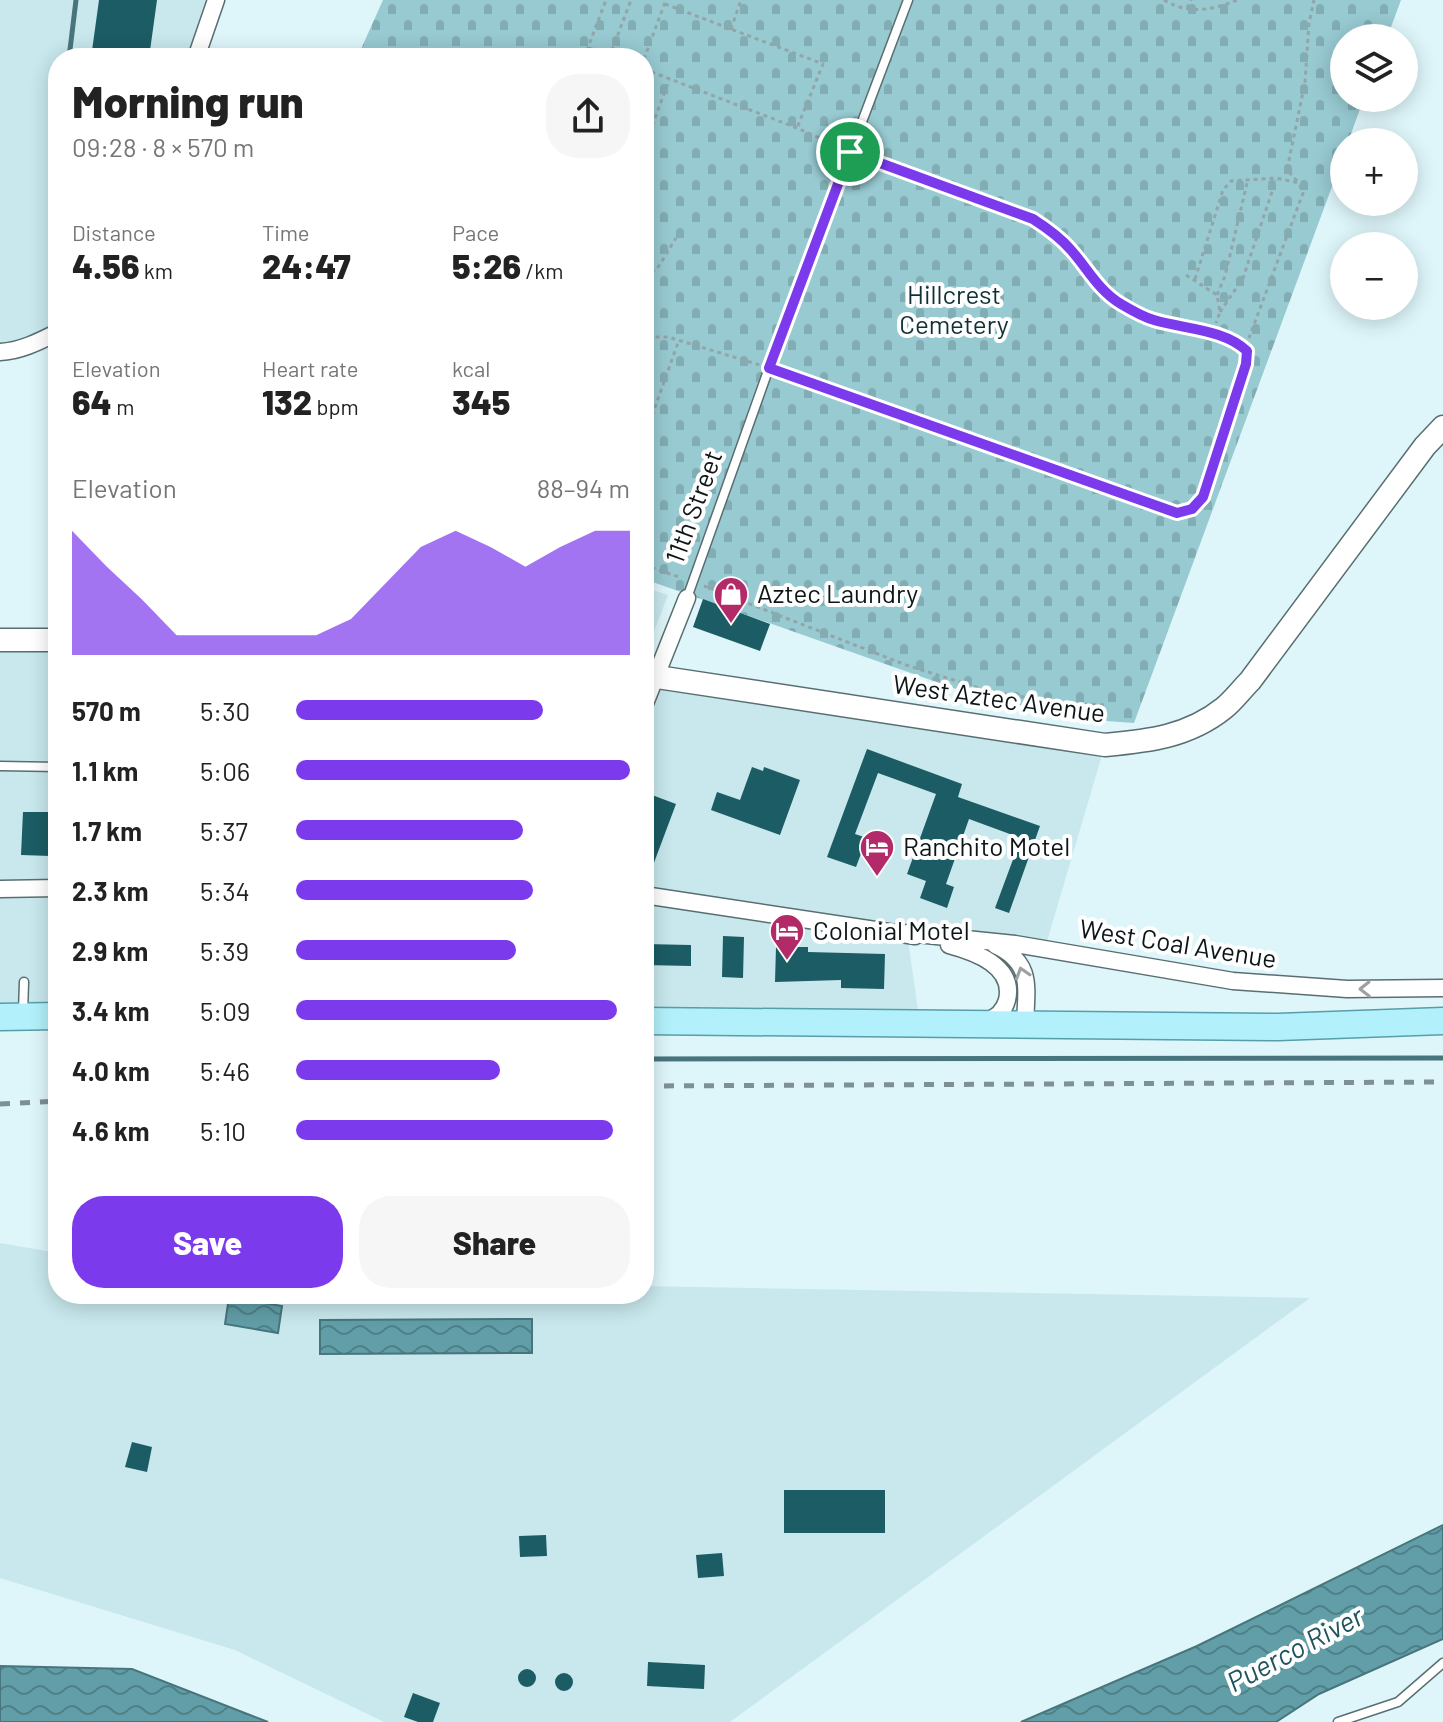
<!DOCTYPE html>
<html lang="en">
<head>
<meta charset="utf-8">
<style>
  :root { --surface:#fff; --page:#f6f6f6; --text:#222; --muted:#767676; --accent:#7c3aed }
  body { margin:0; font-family:Barlow,sans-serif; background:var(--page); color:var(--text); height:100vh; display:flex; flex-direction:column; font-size:30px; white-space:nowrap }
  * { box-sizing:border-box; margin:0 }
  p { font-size:26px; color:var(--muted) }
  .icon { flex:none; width:44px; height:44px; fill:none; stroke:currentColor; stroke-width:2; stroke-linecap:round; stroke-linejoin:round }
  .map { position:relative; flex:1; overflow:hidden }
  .sheet { position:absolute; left:48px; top:48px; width:606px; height:1256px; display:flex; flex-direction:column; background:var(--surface); border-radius:32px; box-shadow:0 4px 20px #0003 }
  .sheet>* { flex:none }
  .tools { position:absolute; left:1330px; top:24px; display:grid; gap:16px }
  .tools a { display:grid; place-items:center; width:88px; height:88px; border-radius:50%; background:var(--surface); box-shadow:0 4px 20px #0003; font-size:40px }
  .pin { position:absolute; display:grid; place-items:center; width:68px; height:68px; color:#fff; margin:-34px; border:4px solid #fff; border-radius:50%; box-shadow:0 2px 8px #0007 }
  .round { display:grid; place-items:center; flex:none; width:84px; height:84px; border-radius:32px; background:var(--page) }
  .head { display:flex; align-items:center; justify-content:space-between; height:136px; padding:0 24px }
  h1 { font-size:44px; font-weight:800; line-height:60px }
  .figures { display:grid; grid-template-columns:repeat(3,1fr); gap:12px; height:136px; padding:8px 24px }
  .figures div { display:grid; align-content:center }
  .figures b { font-size:34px; font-weight:800 }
  .figures small { font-size:22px; font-weight:400 }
  .figures p { font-size:22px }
  .chart { height:224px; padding:16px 24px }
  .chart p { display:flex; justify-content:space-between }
  .chart svg { width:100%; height:144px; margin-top:8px; fill:var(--accent); opacity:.7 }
  .primary-button { display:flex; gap:16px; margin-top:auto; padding:16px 24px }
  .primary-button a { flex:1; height:92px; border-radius:32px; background:var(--accent); color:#fff; font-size:32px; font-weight:800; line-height:92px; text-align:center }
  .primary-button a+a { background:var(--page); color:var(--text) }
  ul { padding:0 24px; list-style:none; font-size:26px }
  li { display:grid; grid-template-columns:128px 96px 1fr; align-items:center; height:60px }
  li i { height:20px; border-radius:10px; background:var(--accent) }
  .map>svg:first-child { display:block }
  .built { fill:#c8e8ed }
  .cemetery { fill:url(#cemetery-stones) }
  .water { fill:url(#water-waves); stroke:#48757c; stroke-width:2 }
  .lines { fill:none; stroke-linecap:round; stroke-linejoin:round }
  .stream { stroke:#48757c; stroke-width:5 }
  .building { fill:#1c5c64 }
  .lane-casing { stroke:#596e71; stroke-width:11 }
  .street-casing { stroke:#596e71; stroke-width:19 }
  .secondary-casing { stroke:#596e71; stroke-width:25 }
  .primary-casing { stroke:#569ea9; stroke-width:29 }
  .path { stroke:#92a5a8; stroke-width:3; stroke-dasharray:4 4; stroke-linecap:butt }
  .lane { stroke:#fff; stroke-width:8 }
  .street { stroke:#fff; stroke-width:16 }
  .secondary { stroke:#fff; stroke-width:22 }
  .primary { stroke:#b2f1fb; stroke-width:26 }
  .rail { stroke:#7f9093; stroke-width:5; stroke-dasharray:10 10; stroke-linecap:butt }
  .oneway { stroke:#9ea1a2 }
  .route-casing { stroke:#fff; stroke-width:16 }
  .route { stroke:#7c3aed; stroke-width:10 }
  .labels { text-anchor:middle; stroke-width:8; stroke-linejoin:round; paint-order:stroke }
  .park-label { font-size:26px; fill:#103035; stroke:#fefefe }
  .street-label { font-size:26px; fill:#0c1516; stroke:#fefefe }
  .poi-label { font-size:26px; fill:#0c1516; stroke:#fefefe; text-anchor:start }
  .water-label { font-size:28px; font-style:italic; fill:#1f545c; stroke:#fefefe }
</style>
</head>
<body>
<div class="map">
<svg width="1443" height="1722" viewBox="0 0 1443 1722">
  <defs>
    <pattern id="cemetery-stones" width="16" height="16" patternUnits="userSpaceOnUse" patternTransform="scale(2)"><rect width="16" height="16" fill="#98cad2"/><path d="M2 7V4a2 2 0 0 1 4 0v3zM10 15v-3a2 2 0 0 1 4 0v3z" fill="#82adb4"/></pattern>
    <pattern id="water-waves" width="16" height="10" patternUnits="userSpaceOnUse" patternTransform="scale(2)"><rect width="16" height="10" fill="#619ea7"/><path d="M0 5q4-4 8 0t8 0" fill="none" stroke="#4e8087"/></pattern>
  </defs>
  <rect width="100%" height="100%" fill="#def6fa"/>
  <!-- built -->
  <path class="built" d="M0 0H226L206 58H58V342L45 350 15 360H0Z
    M644 587 668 595 647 650H644Z
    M0 640H58V1016L0 1017Z
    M644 675 1105 745 1045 948 644 895Z
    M644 897 907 933 920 1024 644 1021Z
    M0 1243 58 1253V1294H644V1286L1310 1298 730 1722H384L235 1650 0 1578Z"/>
  <!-- cemetery -->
  <path class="cemetery" d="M383 0H1401L1387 38H1344V98H1364L1348 142H1344V154L1134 723 1093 720 976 696 644 579V58H357Z"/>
  <!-- water -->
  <path class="water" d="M229 1297 282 1306 278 1333 225 1324Z
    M532 1319V1353L320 1354V1320Z
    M1443 1525V1639L1319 1694 1276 1722H1021L1197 1646Z
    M0 1666 132 1669 268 1722H0Z"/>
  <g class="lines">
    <!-- stream -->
    <path class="stream" d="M69 58 76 0
      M54 330 55 170 58 147
      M54 340 58 614
      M644 1059 1443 1058"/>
  </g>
  <!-- building -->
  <path class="building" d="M99 0H157L149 58H91Z
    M703 599 770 624 760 651 693 627Z
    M867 749 962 784 958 797 1040 826 1009 913 995 908 1021 838 969 819 946 884 954 887 947 908 920 898 926 881 907 874 936 794 878 773 855 834 867 838 856 867 827 857Z
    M752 767 763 771 764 767 800 780 780 835 711 810 717 792 740 800Z
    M644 792 676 804 646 884H644Z
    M23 812H52L51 856 21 855Z
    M723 936 744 937 743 978 722 977Z
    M644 944 691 945V966L644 965Z
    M776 947H808V952L885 954 884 989 841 988V980L775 982Z
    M132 1442 152 1447 147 1472 125 1467Z
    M784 1490H885V1533H784Z
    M546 1535 547 1556 520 1557 519 1536Z
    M722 1553 724 1576 698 1578 696 1555Z
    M648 1662 705 1665 704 1689 647 1686Z
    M518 1678a9 9 0 1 1 18 0a9 9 0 1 1-18 0Z
    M555 1682a9 9 0 1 1 18 0a9 9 0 1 1-18 0Z
    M413 1693 440 1703 433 1722H418L404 1717Z"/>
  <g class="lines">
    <!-- lane casing -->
    <g class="lane-casing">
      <path id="lane" d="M769 368 1177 513 1192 509 1203 497 1246 364 1247 351C1224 329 1184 329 1154 320 1143 317 1131 310 1121 304 1098 290 1088 269 1071 250 1060 237 1047 228 1033 219L850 152
        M687 598 769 368 908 0
        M0 766 58 767
        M23 1012 24 982
        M1338 1722 1398 1702 1443 1663"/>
    </g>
    <!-- street casing -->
    <g class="street-casing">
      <path id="street" d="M196 58 216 0
        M0 352C21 351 40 341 58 332
        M644 706 687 598
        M0 889 58 888
        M644 895 915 936
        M907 933 1015 944 1233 981 1347 989 1443 988
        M949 945C975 952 1015 966 1007 1000 1004 1011 996 1018 986 1021
        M995 945C1034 963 1026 988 1025 1025"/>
    </g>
    <!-- secondary casing -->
    <g class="secondary-casing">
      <path id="secondary" d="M0 640H58
        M644 675 1105 745C1148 741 1188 737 1224 708 1233 701 1241 690 1250 681L1425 446 1443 427"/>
    </g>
    <!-- primary casing -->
    <g class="primary-casing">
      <path id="primary" d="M0 1017 58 1016
        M644 1021 1278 1027 1443 1021"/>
    </g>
    <!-- path -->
    <path class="path" d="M1164 0C1188 15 1213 10 1237 0
      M665 4 823 64 797 128
      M1187 8 1191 0
      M731 29 741 0
      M589 48 614 58
      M584 58 606 0
      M609 58 631 0
      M644 59 666 0
      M644 69 797 128 840 147
      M644 148 669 80
      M1297 181 1287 170 1305 82 1309 23 1314 0
      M1186 275 1217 295 1220 312 1216 323
      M644 276 657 269 676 238
      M1195 279 1223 190 1231 181 1276 178 1299 183 1303 193 1249 338
      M1217 295 1225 276 1248 179
      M1220 312 1243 278 1276 180
      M644 347 653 337H668L760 365
      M644 438 679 340
      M644 565 682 578
      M704 586 906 665 988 691 1066 704 1108 705"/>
    <!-- lane -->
    <use href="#lane" class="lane"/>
    <!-- street -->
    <use href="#street" class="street"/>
    <!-- secondary -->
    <use href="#secondary" class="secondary"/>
    <!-- primary -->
    <use href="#primary" class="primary"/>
    <!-- rail -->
    <path class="rail" d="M644 1086 1443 1082
      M0 1104 58 1101"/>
  </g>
  <!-- one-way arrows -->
  <defs><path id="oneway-chevron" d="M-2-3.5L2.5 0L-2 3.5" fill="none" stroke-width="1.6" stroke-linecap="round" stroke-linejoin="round" transform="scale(2)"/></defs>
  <g class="oneway">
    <use href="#oneway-chevron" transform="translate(1022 973) rotate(-107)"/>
    <use href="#oneway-chevron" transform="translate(1365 989) rotate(179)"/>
  </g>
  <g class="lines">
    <!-- route casing -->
    <g class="route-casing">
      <path id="route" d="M850 152 1033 219C1047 228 1060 237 1071 250 1088 269 1098 290 1121 304 1131 310 1143 317 1154 320 1184 329 1224 329 1247 351L1246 364 1203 497 1192 509 1177 513 769 368Z"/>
    </g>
    <!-- route -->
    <use href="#route" class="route"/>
  </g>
  <!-- icons -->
  <defs>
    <g id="shop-pin" transform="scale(1.8)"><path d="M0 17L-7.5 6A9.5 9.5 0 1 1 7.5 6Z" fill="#b32a69" stroke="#fefefe"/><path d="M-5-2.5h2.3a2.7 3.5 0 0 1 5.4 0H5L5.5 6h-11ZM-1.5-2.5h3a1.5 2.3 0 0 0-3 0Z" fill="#fff"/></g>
    <g id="hotel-pin" transform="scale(1.8)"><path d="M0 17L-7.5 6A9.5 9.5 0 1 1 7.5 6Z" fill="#b32a69" stroke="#fefefe"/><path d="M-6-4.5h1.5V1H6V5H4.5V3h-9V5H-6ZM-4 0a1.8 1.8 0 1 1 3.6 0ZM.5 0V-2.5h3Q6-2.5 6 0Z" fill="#fff"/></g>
  </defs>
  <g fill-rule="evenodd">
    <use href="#shop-pin" x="731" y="594"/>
    <use href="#hotel-pin" x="877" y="847"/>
    <use href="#hotel-pin" x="787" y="931"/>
  </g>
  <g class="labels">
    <!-- park labels -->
    <g class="park-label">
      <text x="954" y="304">Hillcrest<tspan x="954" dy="30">Cemetery</tspan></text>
    </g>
    <!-- street labels -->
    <g class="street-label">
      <text transform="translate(694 507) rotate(-70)" y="9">11th Street</text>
      <text transform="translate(999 699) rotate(8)" y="9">West Aztec Avenue</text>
      <text transform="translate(1178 944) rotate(9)" y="9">West Coal Avenue</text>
    </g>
    <!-- poi labels -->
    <g class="poi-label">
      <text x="757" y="603">Aztec Laundry</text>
      <text x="903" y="856">Ranchito Motel</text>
      <text x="813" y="940">Colonial Motel</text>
    </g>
    <!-- water labels -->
    <g class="water-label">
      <text transform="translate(1295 1649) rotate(-28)" y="10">Puerco River</text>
    </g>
  </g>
</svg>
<div class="tools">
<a><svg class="icon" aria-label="layers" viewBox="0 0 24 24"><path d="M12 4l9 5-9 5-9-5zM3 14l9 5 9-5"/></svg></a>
<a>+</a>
<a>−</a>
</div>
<div class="pin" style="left:850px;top:152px;background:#1e9e55"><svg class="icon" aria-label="arrive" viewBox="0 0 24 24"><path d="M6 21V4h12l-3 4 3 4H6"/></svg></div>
<section class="sheet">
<div class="head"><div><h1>Morning run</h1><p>09:28 · 8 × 570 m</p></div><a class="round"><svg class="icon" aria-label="share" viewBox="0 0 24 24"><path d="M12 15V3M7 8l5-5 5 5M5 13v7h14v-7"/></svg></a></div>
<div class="figures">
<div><p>Distance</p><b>4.56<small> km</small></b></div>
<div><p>Time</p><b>24:47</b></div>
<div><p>Pace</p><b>5:26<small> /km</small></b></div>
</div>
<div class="figures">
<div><p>Elevation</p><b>64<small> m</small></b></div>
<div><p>Heart rate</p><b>132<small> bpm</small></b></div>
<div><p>kcal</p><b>345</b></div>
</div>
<div class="chart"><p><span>Elevation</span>88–94 m</p>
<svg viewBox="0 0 160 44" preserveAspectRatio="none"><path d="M0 44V6L10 17L20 27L30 38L40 38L50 38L60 38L70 38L80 33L90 22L100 11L110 6L120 11L130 17L140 11L150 6L160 6V44z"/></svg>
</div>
<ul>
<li><b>570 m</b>5:30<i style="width:74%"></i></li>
<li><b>1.1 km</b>5:06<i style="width:100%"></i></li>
<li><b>1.7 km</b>5:37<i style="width:68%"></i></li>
<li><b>2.3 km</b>5:34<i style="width:71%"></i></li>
<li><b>2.9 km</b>5:39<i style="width:66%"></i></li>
<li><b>3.4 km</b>5:09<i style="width:96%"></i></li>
<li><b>4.0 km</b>5:46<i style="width:61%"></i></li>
<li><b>4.6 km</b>5:10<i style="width:95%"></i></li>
</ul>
<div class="primary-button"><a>Save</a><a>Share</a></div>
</section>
</div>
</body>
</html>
